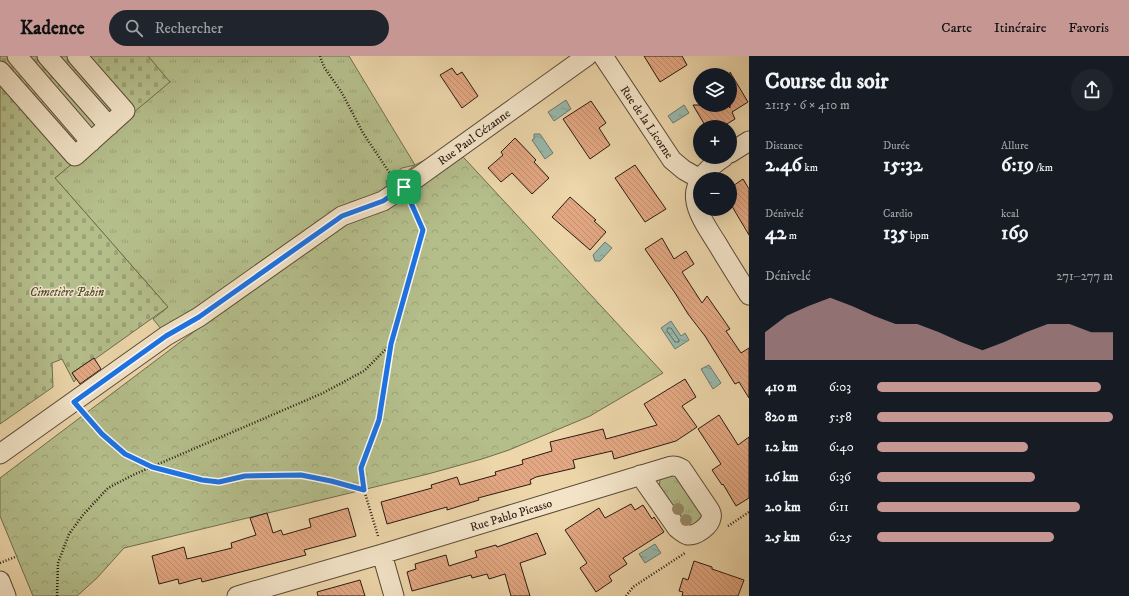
<!DOCTYPE html>
<html lang="fr">
<head>
<meta charset="utf-8">
<style>
  :root { --surface:#171b24; --page:#20242c; --text:#f1f3f6; --muted:#9ea1a6; --accent:#c59692 }
  body { margin:0; font-family:"IM FELL DW Pica",serif; background:var(--page); color:var(--text); height:100vh; display:flex; flex-direction:column; font-size:15px; white-space:nowrap }
  * { box-sizing:border-box; margin:0 }
  p { font-size:13px; color:var(--muted) }
  .icon { flex:none; width:22px; height:22px; fill:none; stroke:currentColor; stroke-width:2; stroke-linecap:round; stroke-linejoin:round }
  .map { position:relative; flex:1; overflow:hidden }
  .drawer { display:flex; flex-direction:column; background:var(--surface); width:380px }
  .drawer>* { flex:none }
  .controls { position:absolute; left:693px; top:12px; display:grid; gap:8px }
  .controls a { display:grid; place-items:center; width:44px; height:44px; border-radius:50%; background:var(--surface); box-shadow:0 4px 16px #0002; font-size:20px }
  .pin { position:absolute; display:grid; place-items:center; width:34px; height:34px; color:#fff; margin:-17px; border-radius:8px; box-shadow:0 2px 6px #0006 }
  .round { display:grid; place-items:center; flex:none; width:42px; height:42px; border-radius:21px; background:var(--page) }
  .overview { display:flex; align-items:center; justify-content:space-between; height:68px; padding:0 16px }
  h1 { font-size:22px; font-weight:700; line-height:30px }
  .metrics { display:grid; grid-template-columns:repeat(3,1fr); gap:6px; height:68px; padding:4px 16px }
  .metrics div { display:grid; align-content:center }
  .metrics b { font-size:20px; font-weight:700 }
  .metrics small { font-size:11px; font-weight:400 }
  .metrics p { font-size:11px }
  .chart { height:112px; padding:8px 16px }
  .chart p { display:flex; justify-content:space-between }
  .chart svg { width:100%; height:72px; margin-top:4px; fill:var(--accent); opacity:.7 }
  ul { padding:0 16px; list-style:none; font-size:13px }
  li { display:grid; grid-template-columns:64px 48px 1fr; align-items:center; height:30px }
  li i { height:10px; border-radius:5px; background:var(--accent) }
  header { display:flex; align-items:center; gap:24px; box-sizing:border-box; height:56px; padding:0 20px; background:var(--accent); color:#111 }
  header strong { font-size:19px }
  nav { display:flex; gap:22px; margin-inline-start:auto; font-size:14px }
  .search { width:280px; height:36px; background:var(--page); display:flex; align-items:center; gap:10px; box-sizing:border-box; padding:0 14px; border-radius:22px; color:var(--muted); font-size:15px }
  main { display:flex; flex:1; min-height:0 }
  .map>svg:first-child { display:block }
  .grass { fill:url(#grass-tufts); stroke:#706c4e }
  .forest { fill:url(#forest-crowns); stroke:#706c4e }
  .cemetery { fill:url(#cemetery-stones); stroke:#706c4e }
  .water { fill:url(#water-ripples); stroke:#6d796f }
  .lines { fill:none; stroke-linecap:round; stroke-linejoin:round }
  .shore { stroke:#626a60; stroke-width:1 }
  .building { fill:url(#building-back-hatch); stroke:#2b1a12 }
  .minor-casing { stroke:#5b4938; stroke-width:21 }
  .path { stroke:#2b1a12; stroke-width:2.5; stroke-dasharray:1 2; stroke-linecap:butt }
  .minor { stroke:#f3e4c8; stroke-width:19 }
  .tree { fill:#988a6a }
  .route-casing { stroke:#fff; stroke-width:8 }
  .route { stroke:#1a73e8; stroke-width:5 }
  .labels { text-anchor:middle; stroke-width:3; stroke-linejoin:round; paint-order:stroke }
  .street-label { font-size:12px; fill:#2b1a12; stroke:#f3e4c8 }
  .park-label { font-size:12px; font-style:italic; fill:#544b36; stroke:#f3e4c8 }
</style>
</head>
<body>
<header>
<strong>Kadence</strong>
<div class="search"><svg class="icon" aria-label="search" viewBox="0 0 24 24"><circle cx="10" cy="10" r="6"/><path d="M15 15l6 6"/></svg>Rechercher</div>
<nav><a>Carte</a><a>Itinéraire</a><a>Favoris</a></nav>
</header>
<main>
<div class="map">
<svg width="749" height="540" viewBox="0 0 749 540">
  <defs>
    <pattern id="grass-tufts" width="24" height="20" patternUnits="userSpaceOnUse"><rect width="24" height="20" fill="#b4be8b"/><path d="M3 7l-1-3M5 7V3M7 7l1-3M15 17l-1-3M17 17v-4M19 17l1-3" fill="none" stroke="#9ba377"/></pattern>
    <pattern id="forest-crowns" width="20" height="18" patternUnits="userSpaceOnUse"><rect width="20" height="18" fill="#b4be8b"/><path d="M2 6a3 3 0 1 1 6 0M12 15a3 3 0 1 1 6 0" fill="none" stroke="#9ba377"/></pattern>
    <pattern id="cemetery-stones" width="16" height="16" patternUnits="userSpaceOnUse"><rect width="16" height="16" fill="#b4be8b"/><path d="M2 7V4a2 2 0 0 1 4 0v3zM10 15v-3a2 2 0 0 1 4 0v3z" fill="#9ba377"/></pattern>
    <pattern id="water-ripples" width="26" height="14" patternUnits="userSpaceOnUse"><rect width="26" height="14" fill="#99b9ad"/><path d="M2 4q2-2 4 0t4 0M15 11q2-2 4 0t4 0" fill="none" stroke="#849e94"/></pattern>
    <pattern id="building-back-hatch" width="6" height="6" patternUnits="userSpaceOnUse"><rect width="6" height="6" fill="#e3a883"/><path d="M-1 5l2 2M0 0l6 6M5-1l2 2" fill="none" stroke="#c39070"/></pattern>
  </defs>
  <rect width="100%" height="100%" fill="#ecd6aa"/>
  <filter id="stains"><feTurbulence type="fractalNoise" baseFrequency=".005" numOctaves="4"/><feColorMatrix values="0 0 0 0 .2 0 0 0 0 .09 0 0 0 0 .02 0 0 0 .5 -.17"/></filter>
  <radialGradient id="worn" r=".72"><stop offset=".6" stop-color="#630" stop-opacity="0"/><stop offset="1" stop-color="#630" stop-opacity=".3"/></radialGradient>
  <!-- grass -->
  <path class="grass" d="M148 0H349L415 109 402 112 386 125 388 133 380 138 351 146 336 154 205 247 162 274 153 263 168 251 55 122 169 26Z
    M677 418 702 453V460L699 467 688 470 659 434 660 423Z"/>
  <!-- forest -->
  <path class="forest" d="M453 90 663 317 590 360 509 394 482 403 428 418 124 492 97 522 77 540H33L0 460V422L415 109Z"/>
  <!-- cemetery -->
  <path class="cemetery" d="M0 0H148L170 26 55 122 168 251 95 303 94 302 72 317 76 323 74 326 62 303 52 307 53 331 0 368Z"/>
  <!-- water -->
  <path class="water" d="M566 44 571 53 554 65 548 56Z
    M684 49 689 57 673 67 668 60Z
    M534 78H540L553 97 545 103 532 84 534 83Z
    M605 186 612 192 600 205H595L593 199Z
    M671 265 681 280 685 277 689 284 675 293 661 272Z
    M709 309 721 327 713 333 701 313Z
    M655 488 661 497 645 507 639 498Z"/>
  <g class="lines">
    <!-- shore -->
    <path class="shore" d="M668 272H671L679 284V286H675L667 275Z"/>
  </g>
  <!-- building -->
  <path class="building" d="M644 0H682L687 9 660 26Z
    M452 12 457 19 462 16 478 40 462 52 440 19Z
    M730 16 748 46 732 56 735 63 722 71H706L693 49H729L730 52Z
    M591 45 606 67 599 72 610 89 590 103 563 63Z
    M515 82 536 104 534 106 549 122 532 138 512 117 501 126 488 112 503 99 501 96Z
    M635 109 666 153 645 166 615 122Z
    M743 123 749 133V179L730 147V132Z
    M570 141 596 164 594 165 606 176 590 194 552 161Z
    M662 182 674 203 686 195 694 208 682 216 702 247 707 240 730 273 726 275 741 297 749 292V342L739 326 735 328 705 280 688 258 675 237 645 193Z
    M94 302 101 313 80 328 72 317Z
    M685 323 696 341 682 350 697 371 676 385 614 403 612 395 573 404 575 412 536 421 530 424 531 428 478 442 479 444 447 454V451L387 468 381 446 432 432 431 429 457 421 460 429 496 419 495 416 523 408 522 404 552 395 550 386 603 373 606 383 657 369 644 348Z
    M719 359 738 389 749 381V442L736 450 723 428 722 429 712 414 721 408 698 373Z
    M631 448 635 454 643 449 652 463 654 461 664 476 623 502 627 508 609 520 612 525 596 536 580 512 587 507 565 474 599 452 605 462Z
    M348 452 356 480 304 494 306 499 202 526 201 522 179 528 178 523 159 528 152 500 184 491 187 503 232 492 231 487 256 479 250 462 267 457 273 477 281 474 283 479 311 471 309 463Z
    M537 477 546 498 520 507 530 540H511L505 518 489 523 487 518 472 522 471 519 412 535 407 516 416 513 415 508 446 499 449 510 477 501 475 495 496 489 497 491Z
    M694 505 712 511V513L744 524 738 540H682L683 536 679 535 683 522 688 524Z
    M360 524 365 540H318L317 536Z"/>
  <g class="lines">
    <!-- minor casing -->
    <g class="minor-casing">
      <path id="minor" d="M17 0 91 86
        M47 0 109 70
        M603 0 672 104 684 114 700 123
        M0 15 75 100 125 55 77 0
        M730 97 749 85
        M724 101C680 130 694 152 718 189 728 206 739 223 749 239
        M0 398 166 280 199 261 342 160 383 145 404 131 587 0
        M382 498 394 540
        M0 525 6 540
        M237 540 382 498 668 411C673 409 677 410 682 413L709 453C711 456 712 459 711 462 710 470 696 480 688 479 684 478 681 475 677 472L640 419"/>
    </g>
    <!-- path -->
    <path class="path" d="M320 0 324 11 342 37 363 77 389 116 393 117
      M85 359 103 378 125 397 152 411 202 424 219 425 245 420 301 419 331 425 364 434
      M728 470 749 456
      M378 480 364 434 361 411 379 364 391 288 423 174 411 146
      M0 507 15 501
      M57 540 58 507 69 478 83 459 108 432 133 419 323 337 364 315 391 288
      M626 540 633 531 685 497"/>
    <!-- minor -->
    <use href="#minor" class="minor"/>
  </g>
  <!-- trees -->
  <g class="tree">
    <circle cx="678" cy="453" r="6"/>
    <circle cx="686" cy="464" r="6"/>
  </g>
  <g class="lines">
    <!-- route casing -->
    <g class="route-casing">
      <path id="route" d="M404 131 423 174 391 288 379 364 361 412 364 434 331 425 301 419 245 420 219 426 202 424 152 411 125 398 102 378 74 346 166 280 199 261 342 160 383 145Z"/>
    </g>
    <!-- route -->
    <use href="#route" class="route"/>
  </g>
  <g class="labels">
    <!-- street labels -->
    <g class="street-label">
      <text transform="translate(647 66) rotate(56)" y="4">Rue de la Licorne</text>
      <text transform="translate(474 81) rotate(-36)" y="4">Rue Paul Cézanne</text>
      <text transform="translate(511 459) rotate(-17)" y="4">Rue Pablo Picasso</text>
    </g>
    <!-- park labels -->
    <g class="park-label">
      <text x="67" y="240">Cimetière Pahin</text>
    </g>
  </g>
  <rect width="100%" height="100%" filter="url(#stains)"/>
  <rect width="100%" height="100%" fill="url(#worn)"/>
</svg>
<div class="controls">
<a><svg class="icon" aria-label="layers" viewBox="0 0 24 24"><path d="M12 4l9 5-9 5-9-5zM3 14l9 5 9-5"/></svg></a>
<a>+</a>
<a>−</a>
</div>
<div class="pin" style="left:404px;top:131px;background:#1e9e55"><svg class="icon" aria-label="arrive" viewBox="0 0 24 24"><path d="M6 21V4h12l-3 4 3 4H6"/></svg></div>
</div>
<section class="drawer">
<div class="overview"><div><h1>Course du soir</h1><p>21:15 · 6 × 410 m</p></div><a class="round"><svg class="icon" aria-label="share" viewBox="0 0 24 24"><path d="M12 15V3M7 8l5-5 5 5M5 13v7h14v-7"/></svg></a></div>
<div class="metrics">
<div><p>Distance</p><b>2.46<small> km</small></b></div>
<div><p>Durée</p><b>15:32</b></div>
<div><p>Allure</p><b>6:19<small> /km</small></b></div>
</div>
<div class="metrics">
<div><p>Dénivelé</p><b>42<small> m</small></b></div>
<div><p>Cardio</p><b>135<small> bpm</small></b></div>
<div><p>kcal</p><b>169</b></div>
</div>
<div class="chart"><p><span>Dénivelé</span>271–277 m</p>
<svg viewBox="0 0 160 44" preserveAspectRatio="none"><path d="M0 44V27L10 17L20 11L30 6L40 11L50 17L60 22L70 22L80 27L90 33L100 38L110 33L120 27L130 22L140 22L150 27L160 27V44z"/></svg>
</div>
<ul>
<li><b>410 m</b>6:03<i style="width:95%"></i></li>
<li><b>820 m</b>5:58<i style="width:100%"></i></li>
<li><b>1.2 km</b>6:40<i style="width:64%"></i></li>
<li><b>1.6 km</b>6:36<i style="width:67%"></i></li>
<li><b>2.0 km</b>6:11<i style="width:86%"></i></li>
<li><b>2.5 km</b>6:25<i style="width:75%"></i></li>
</ul>
</section>
</main>
</body>
</html>
